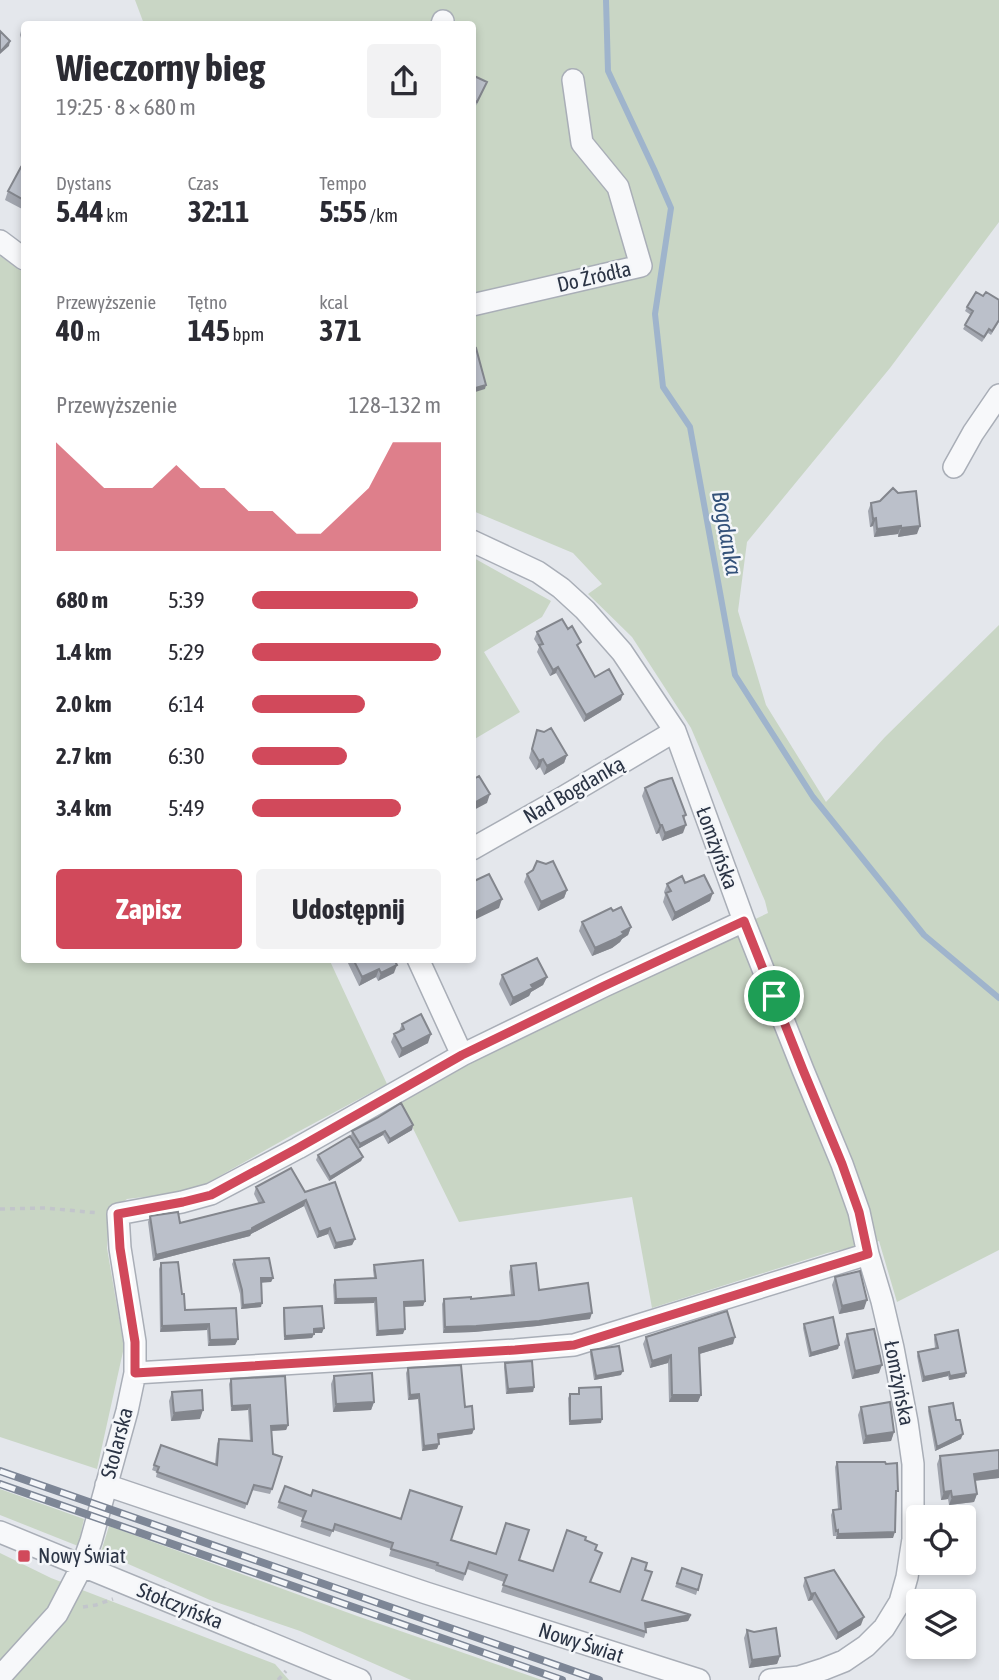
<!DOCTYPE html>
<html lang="pl">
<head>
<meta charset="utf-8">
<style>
  :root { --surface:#fff; --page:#f2f2f3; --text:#2b2b33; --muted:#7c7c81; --accent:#d1495b }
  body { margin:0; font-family:"Asap Condensed",sans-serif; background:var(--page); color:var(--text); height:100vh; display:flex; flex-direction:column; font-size:26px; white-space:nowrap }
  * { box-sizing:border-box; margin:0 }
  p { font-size:23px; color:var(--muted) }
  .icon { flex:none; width:38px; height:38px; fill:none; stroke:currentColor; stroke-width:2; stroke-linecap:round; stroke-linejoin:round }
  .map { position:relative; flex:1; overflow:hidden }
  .sheet { position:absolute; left:21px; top:21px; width:455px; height:942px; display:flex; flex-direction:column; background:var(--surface); border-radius:7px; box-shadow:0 4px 10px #0003 }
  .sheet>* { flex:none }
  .fabs { position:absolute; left:906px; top:1505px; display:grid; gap:14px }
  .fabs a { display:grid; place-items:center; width:70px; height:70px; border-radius:7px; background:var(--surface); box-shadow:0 4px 10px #0003; font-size:35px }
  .pin { position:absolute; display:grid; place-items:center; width:60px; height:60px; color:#fff; margin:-30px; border:4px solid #fff; border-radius:50%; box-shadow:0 2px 7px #0007 }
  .round { display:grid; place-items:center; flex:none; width:74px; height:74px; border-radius:7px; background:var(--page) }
  .overview { display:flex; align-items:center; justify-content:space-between; height:119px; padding:0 35px }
  h1 { font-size:38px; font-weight:700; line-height:52px }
  .figures { display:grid; grid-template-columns:repeat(3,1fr); gap:10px; height:119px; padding:7px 35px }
  .figures div { display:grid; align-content:center }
  .figures b { font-size:30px; font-weight:700 }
  .figures small { font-size:19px; font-weight:400 }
  .figures p { font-size:19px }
  .chart { height:196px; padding:14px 35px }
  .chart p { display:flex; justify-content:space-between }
  .chart svg { width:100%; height:126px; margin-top:7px; fill:var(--accent); opacity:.7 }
  .button { display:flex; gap:14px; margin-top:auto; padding:14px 35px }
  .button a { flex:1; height:80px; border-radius:7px; background:var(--accent); color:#fff; font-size:28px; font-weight:700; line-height:80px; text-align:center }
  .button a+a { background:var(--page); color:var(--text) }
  ul { padding:0 35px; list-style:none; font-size:23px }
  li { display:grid; grid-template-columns:112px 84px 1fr; align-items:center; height:52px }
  li i { height:18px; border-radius:9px; background:var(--accent) }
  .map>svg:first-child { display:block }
  .green { fill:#c9d6c5 }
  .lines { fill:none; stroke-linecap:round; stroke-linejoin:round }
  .stream { stroke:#9fb4cc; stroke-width:6 }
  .minor-casing { stroke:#a9aeb7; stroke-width:24 }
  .path { stroke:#c2c5cb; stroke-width:3.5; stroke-dasharray:5 5; stroke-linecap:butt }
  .minor { stroke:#f7f8fa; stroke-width:21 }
  .rail-casing { stroke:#7d8696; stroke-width:8 }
  .rail { stroke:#f4f6f9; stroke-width:5; stroke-dasharray:16; stroke-linecap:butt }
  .wall { fill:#a1a5ae }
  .shaded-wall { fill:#83868d }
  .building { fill:#bbc0ca; stroke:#83868d; stroke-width:2 }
  .route-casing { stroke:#fff; stroke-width:14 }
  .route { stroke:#d1495b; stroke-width:9 }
  .poi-dot { fill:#d1495b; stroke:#f4f6f9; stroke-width:2.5 }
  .labels { text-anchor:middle; stroke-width:5; stroke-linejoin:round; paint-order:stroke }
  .street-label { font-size:21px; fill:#2b3445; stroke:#f4f6f9 }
  .poi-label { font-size:21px; fill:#2b3445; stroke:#f4f6f9; text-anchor:start }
  .water-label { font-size:23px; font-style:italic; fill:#34527a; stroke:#f4f6f9 }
</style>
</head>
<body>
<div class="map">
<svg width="999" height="1680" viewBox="0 0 999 1680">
  <rect width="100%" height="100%" fill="#e4e7ec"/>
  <!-- green -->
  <path class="green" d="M135 0H999V222L890 368 747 542 738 611 766 705 826 802 885 737 999 625V1250L897 1302 879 1241 827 1253 652 1308 632 1197 459 1222 398 1098 736 928 768 913 765 901 691 728 632 637 588 594 602 584 573 553 473 511 472 24H144Z
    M0 256 24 273V959H329L387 1084 294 1134 193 1191 127 1199 113 1210 108 1231 107 1248 124 1347 97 1469 0 1437Z
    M472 557 551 601 542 617 484 652 520 712 473 740Z
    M0 1489 84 1519 78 1546 0 1515Z
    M109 1526 357 1616 542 1680H411L300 1631 210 1600 101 1552Z
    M0 1553 51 1578 275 1664 289 1680H0Z"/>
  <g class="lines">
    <!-- stream -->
    <path class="stream" d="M606 0 608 71 654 169 671 208 655 314 663 387 690 427 735 675 813 797 924 935 999 998"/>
    <!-- minor casing -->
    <g class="minor-casing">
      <path id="minor" d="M442 24 443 21
        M0 241 24 259
        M472 305 641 266 618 187 582 143 573 80
        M954 467 973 433 999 395
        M472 541 538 572 561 588 585 610 622 652 675 731 744 921 803 1070 842 1164 859 1212 868 1254 882 1301 893 1348 907 1422 913 1464V1539L907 1577 900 1602 884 1628 866 1646 844 1661 824 1669 799 1677 770 1680
        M472 849 562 798 675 731
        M418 959 462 1055
        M135 1373 515 1350 574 1345 868 1254
        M106 1485 426 1593 699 1680
        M0 1532 360 1680
        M0 1677 57 1614 82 1566 91 1541 127 1411 135 1373V1342L120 1248 118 1214 182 1202 211 1194 298 1148 462 1055 604 986 744 921"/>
    </g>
    <!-- path -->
    <path class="path" d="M0 1209 45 1208 99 1213
      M83 1607 96 1605 113 1599
      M278 1680 286 1671"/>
    <!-- minor -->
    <use href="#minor" class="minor"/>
    <!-- rail casing -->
    <g class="rail-casing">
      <path id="rail" d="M0 1471 599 1680
        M0 1484 562 1680"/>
    </g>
    <!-- rail -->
    <use href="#rail" class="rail"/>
  </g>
  <!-- wall -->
  <path class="wall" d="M24 30V47L20 35 21 31Z
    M472 75 487 82 474 110 472 109Z
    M23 140H24V152L21 145Z
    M24 169V210L5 200 8 191Z
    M983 296 999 300V322L991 335 988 333 982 342 963 329 971 315 965 311 967 307Z
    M880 501 917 534 898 537V534L874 537 873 526 870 527 868 511 871 503Z
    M537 632 579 649 595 677 621 700 584 722 556 673 550 676 537 652 539 647 534 639Z
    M537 730 544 732 567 755 564 763 544 775 540 767 536 770 529 758Z
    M645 788 686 815 684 819 683 833 662 841 659 833 656 834 642 796Z
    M527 874 567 890 564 898 538 911 524 882Z
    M685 883 710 901 672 921 663 902 665 895 664 892 667 884Z
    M613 911 631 927 628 935 622 939 620 942 612 948 592 956 579 931 582 922Z
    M346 959H394V973L378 981 376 977 359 986Z
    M502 975 547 977 543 985 531 992 529 996 510 1006 499 984Z
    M402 1024 428 1043 399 1058 391 1042 394 1034 399 1031Z
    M413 1125 412 1130 388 1144 383 1135 358 1149 351 1136 352 1131Z
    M318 1155 363 1157 361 1161 329 1181 316 1160Z
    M256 1187 305 1192 355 1239 352 1245 334 1249 328 1234 317 1238 304 1206 251 1234 250 1236 153 1261 148 1222 150 1216 180 1223 259 1204 254 1194Z
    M234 1260 273 1278 271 1282H261V1307L241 1309 240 1294 232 1264Z
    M161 1263 185 1310 238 1339 235 1345 208 1346 207 1330 160 1332 159 1269Z
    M374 1265 425 1301 423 1306 404 1307 403 1334 376 1336 374 1303 334 1304 333 1285 335 1280 374 1278 373 1270Z
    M511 1266 539 1290 590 1319 537 1326 474 1332 443 1333 442 1304 444 1299H471L511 1296 509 1272Z
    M835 1277 864 1309 839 1314 832 1285Z
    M284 1308 322 1333H314L312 1338 284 1340 283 1312Z
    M804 1324 839 1345 838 1349 809 1357 803 1328Z
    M847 1334 879 1373 852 1379 844 1342Z
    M935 1335 965 1377 949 1380 948 1376 922 1382 917 1356 918 1352 935 1348 934 1339Z
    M646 1337 733 1344 699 1354 698 1402H669L668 1363 650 1368 643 1344Z
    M591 1350 621 1375 594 1380 590 1354Z
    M505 1363 534 1387 533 1392 506 1394 504 1367Z
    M408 1368 465 1407 474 1429 472 1434 438 1439 437 1449 422 1451 418 1399 408 1400 406 1373Z
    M334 1376 374 1402 371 1410 333 1412 331 1384Z
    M231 1379 288 1425 286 1430 271 1431 272 1489 270 1494 252 1490 245 1509 156 1477 157 1472 152 1470 161 1445 215 1464 217 1444 219 1439 250 1441 248 1410 231 1411 229 1384Z
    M579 1388 601 1423 569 1425 568 1398 570 1394H578Z
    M172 1392 200 1419 171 1421 169 1401Z
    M861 1407 894 1432 891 1441 863 1444 858 1415Z
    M929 1407 956 1420 961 1439 935 1451 928 1411Z
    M999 1450V1478L975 1481 977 1494 974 1502 949 1505 948 1499 941 1500 937 1464 940 1456Z
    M837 1462 896 1495 893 1538 836 1539V1536H833L831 1515 833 1510 838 1509 835 1467Z
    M285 1486 311 1496 553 1571 585 1540 595 1550 590 1582 620 1592 645 1570 642 1600 691 1615 688 1621 646 1628V1632L644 1638 501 1592 504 1582 467 1569 463 1581 435 1571V1570L389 1556 391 1549 333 1530 330 1537 300 1527 303 1518 277 1508Z
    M682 1568 702 1575 696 1595 675 1587Z
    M805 1578 861 1625 836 1640 812 1600 808 1601 803 1586Z
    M747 1630 780 1656 777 1664 749 1668 744 1638Z"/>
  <!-- shaded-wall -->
  <path class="shaded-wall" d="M10 41 9 46 0 54V52Z
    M486 385 485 389 472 393V389Z
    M876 518 873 526 870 527 873 519Z
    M901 526 898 534 874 537 877 529Z
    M920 526 917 534 898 537 901 528Z
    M558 667 556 673 550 676 553 670Z
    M623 694 621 700 584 722 586 715Z
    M567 755 564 763 544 775 547 766Z
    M543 759 540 767 536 770 539 761Z
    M490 794 487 803 472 811V804Z
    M660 825H662L659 833 656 834Z
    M686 825 683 833 662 841 665 833Z
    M567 890 564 898 538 911 541 902Z
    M713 893 710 901 672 921 675 913Z
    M502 899 499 908 472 921V914Z
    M631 927 628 935 622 939 620 942 612 948 592 956 595 948Z
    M397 965 394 973 378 981 381 973Z
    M379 969 376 977 359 986 362 977Z
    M547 977 543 985 531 992 529 996 510 1006 513 998 531 985Z
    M431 1034 428 1043 399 1058 402 1049Z
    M413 1125 412 1130 388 1144 390 1139Z
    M385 1131 383 1135 358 1149 360 1144Z
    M363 1157 361 1161 329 1181 330 1177Z
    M306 1200 304 1206 251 1234 250 1236 153 1261 156 1255 252 1228Z
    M330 1228 328 1234 317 1238 319 1232Z
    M355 1239 352 1245 334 1249 336 1243Z
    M261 1278H273L271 1282 259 1283Z
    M376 1298 374 1303 334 1304 336 1299Z
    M867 1300 864 1309 839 1314 842 1306Z
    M425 1301 423 1306 402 1307 404 1302Z
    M262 1303 261 1307 241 1309 243 1305Z
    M592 1313 590 1319 537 1326 474 1332 443 1333 445 1327Z
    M209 1324 207 1330 160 1332 162 1326Z
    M324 1328 322 1333H312L314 1329Z
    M405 1329 403 1334 376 1336 378 1331Z
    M314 1334 312 1338 284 1340 285 1336Z
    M735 1337 733 1344 696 1355 699 1348Z
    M238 1339 235 1345 208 1346 210 1340Z
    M839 1345 838 1349 809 1357 811 1353Z
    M671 1355 668 1363 650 1368 652 1361Z
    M882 1365 879 1373 852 1379 855 1371Z
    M623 1371 621 1375 594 1380 596 1376Z
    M949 1372 948 1376 922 1382 924 1377Z
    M966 1373 965 1377 949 1380 950 1376Z
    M534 1387 533 1392 506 1394 508 1389Z
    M419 1394 418 1399 408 1400 410 1395Z
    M672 1395H701L698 1402H669Z
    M374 1402 371 1410 333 1412 336 1404Z
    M250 1405 248 1410 231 1411 232 1406Z
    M203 1410 200 1419 171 1421 174 1413Z
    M602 1419 601 1423 569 1425 570 1421Z
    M288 1425 286 1430 269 1431 271 1426Z
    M474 1429 472 1434 436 1439 438 1434Z
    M894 1432 891 1441 863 1444 866 1436Z
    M963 1434 961 1439 935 1451 937 1447Z
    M439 1444 437 1449 422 1451 424 1446Z
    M999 1470V1478L971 1481 974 1474Z
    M951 1491 948 1499 941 1500 944 1492Z
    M977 1494 974 1502 949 1505 952 1497Z
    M895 1532 893 1538 836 1539 838 1534Z
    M815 1593 812 1600 808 1601 811 1594Z
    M691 1615 688 1621 642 1629 645 1623Z
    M864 1617 861 1625 836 1640 838 1633Z
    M780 1656 777 1664 749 1668 752 1660Z"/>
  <!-- building -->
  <path class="building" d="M0 31 10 41 0 52Z
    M472 75 487 82 477 102 472 99Z
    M21 167 24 169V200L8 191Z
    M976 292 983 296 986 292 999 300V320L992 331 989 329 984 337 965 325 973 311 967 307Z
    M476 348 486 385 472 389V349Z
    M893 488 898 493 916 491 920 526 901 528V526L877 529 876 518 873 519 871 503 880 501Z
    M562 619 568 629 572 626 581 642 577 645 595 677 609 669 623 694 586 715 558 667 553 670 539 645 543 644 537 632Z
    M551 728 567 755 547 766 543 759 539 761 532 749 537 730 544 732Z
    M479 776 490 794 472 804V780Z
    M672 778 686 815 683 816 686 825 665 833 662 825H660L645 788 659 781Z
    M537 861 546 864 553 861 567 890 541 902 527 874 533 870Z
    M489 874 502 899 472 914V882Z
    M704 875 713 893 675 913 666 893 671 891 667 884 682 876 685 883Z
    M621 907 631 927 622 932 624 934 615 939 595 948 582 922 611 908 613 911Z
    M537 958 547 977 531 985 533 988 513 998 502 975Z
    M353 959H394L397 965 381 973 379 969 362 977Z
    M421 1014 431 1034 402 1049 394 1034 404 1029 402 1024Z
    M401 1103 413 1125 390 1139 385 1131 360 1144 352 1131 377 1118Z
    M350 1136 363 1157 330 1177 318 1155Z
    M291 1168 305 1192 335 1182 355 1239 336 1243 330 1228 319 1232 306 1200 252 1228V1230L156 1255 150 1216 178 1212 180 1223 264 1202 256 1187Z
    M269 1258 273 1278H261L262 1303 243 1305 242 1290 234 1260Z
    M423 1260 425 1301 404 1302 405 1329 378 1331 376 1298 336 1299 335 1280 376 1278 374 1265Z
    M178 1262 182 1294H184L185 1310 236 1308 238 1339 210 1340 209 1324 162 1326 161 1263Z
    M536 1263 539 1290 588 1283 592 1313 539 1321 476 1326 445 1327 444 1299 471 1297V1299L514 1295 511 1266Z
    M860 1271 867 1300 842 1306 835 1277Z
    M322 1306 324 1328 314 1329V1334L285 1336 284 1308Z
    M727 1311 735 1337 699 1348 701 1395H672L671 1355 652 1361 646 1337Z
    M833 1317 839 1345 811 1353 804 1324Z
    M874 1329 882 1365 855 1371 847 1334Z
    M958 1330 966 1373 950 1376 949 1372 924 1377 918 1352 938 1348 935 1335Z
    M619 1346 623 1371 596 1376 591 1350Z
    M532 1361 534 1387 508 1389 505 1363Z
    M461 1365 465 1407 472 1406 474 1429 438 1434 439 1444 424 1446 419 1394 410 1395 408 1368Z
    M372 1373 374 1402 336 1404 334 1376Z
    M285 1376 288 1425 271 1426 273 1454 282 1457 272 1489 254 1485 247 1504 157 1472 159 1467 154 1465 161 1445 217 1465 219 1439 252 1441 250 1405 232 1406 231 1379Z
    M601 1387 602 1419 570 1421V1394H579V1388Z
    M202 1390 203 1410 174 1413 172 1392Z
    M890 1402 894 1432 866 1436 861 1407Z
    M953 1403 956 1420H960L963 1434 937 1447 929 1407Z
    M999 1450V1470L974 1474 977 1494 952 1497 951 1491 944 1492 940 1456Z
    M837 1462H885L886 1464 897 1463 898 1491H896L895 1532 838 1534V1530L836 1531 833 1510 841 1509Z
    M285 1486 311 1496 313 1490 401 1519 410 1490 462 1507 451 1540 496 1554 506 1523 529 1530 519 1560 553 1571 567 1530 586 1537 585 1540 597 1545 595 1550 602 1553 590 1582 620 1592 632 1558 647 1563 645 1570 652 1572 642 1600 691 1615 645 1623 646 1632 503 1585 507 1575 469 1562 465 1574 437 1565 438 1563 391 1549 393 1543 335 1524 333 1531 302 1521 306 1511 279 1502Z
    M682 1568 702 1575 698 1590 677 1583Z
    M834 1570 864 1617 838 1633 815 1593 811 1594 805 1578Z
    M776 1628 780 1656 752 1660 747 1630 754 1632Z"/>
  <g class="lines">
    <!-- route casing -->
    <g class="route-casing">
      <path id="route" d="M744 921 803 1070 842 1164 859 1212 868 1254 574 1345 515 1350 135 1373V1342L120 1248 118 1214 183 1202 211 1195 298 1148 462 1055 604 986Z"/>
    </g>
    <!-- route -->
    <use href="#route" class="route"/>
  </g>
  <!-- markers -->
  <rect class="poi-dot" x="17" y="1549" width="14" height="14" rx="3.5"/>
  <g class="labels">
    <!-- street labels -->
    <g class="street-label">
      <text transform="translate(594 277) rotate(-13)" y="7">Do Źródła</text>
      <text transform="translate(574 790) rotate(-30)" y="7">Nad Bogdanką</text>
      <text transform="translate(717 848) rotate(70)" y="7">Łomżyńska</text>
      <text transform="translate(899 1383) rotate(79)" y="7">Łomżyńska</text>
      <text transform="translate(117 1443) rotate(-75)" y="7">Stolarska</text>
      <text transform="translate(180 1606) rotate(22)" y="7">Stołczyńska</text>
      <text transform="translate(581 1643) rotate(18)" y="7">Nowy Świat</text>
    </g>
    <!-- poi labels -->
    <g class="poi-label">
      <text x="38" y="1563">Nowy Świat</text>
    </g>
    <!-- water labels -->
    <g class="water-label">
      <text transform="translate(727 533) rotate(80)" y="8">Bogdanka</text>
    </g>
  </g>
</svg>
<div class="fabs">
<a><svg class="icon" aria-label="locate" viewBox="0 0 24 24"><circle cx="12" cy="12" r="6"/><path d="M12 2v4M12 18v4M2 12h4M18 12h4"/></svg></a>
<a><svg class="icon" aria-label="layers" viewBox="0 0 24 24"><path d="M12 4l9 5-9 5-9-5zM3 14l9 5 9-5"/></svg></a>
</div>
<div class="pin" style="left:774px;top:996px;background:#1e9e55"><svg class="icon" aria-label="arrive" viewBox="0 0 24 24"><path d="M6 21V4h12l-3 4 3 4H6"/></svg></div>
<section class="sheet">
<div class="overview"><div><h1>Wieczorny bieg</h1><p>19:25 · 8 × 680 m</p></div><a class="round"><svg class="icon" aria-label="share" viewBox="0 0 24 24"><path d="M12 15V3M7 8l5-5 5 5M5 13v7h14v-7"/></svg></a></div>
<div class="figures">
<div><p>Dystans</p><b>5.44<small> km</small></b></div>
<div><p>Czas</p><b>32:11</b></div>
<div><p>Tempo</p><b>5:55<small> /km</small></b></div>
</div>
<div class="figures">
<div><p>Przewyższenie</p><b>40<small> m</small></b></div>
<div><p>Tętno</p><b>145<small> bpm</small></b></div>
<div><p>kcal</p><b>371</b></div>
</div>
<div class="chart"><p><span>Przewyższenie</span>128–132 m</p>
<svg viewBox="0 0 160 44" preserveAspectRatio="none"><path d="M0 44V6L10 14L20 22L30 22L40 22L50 14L60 22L70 22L80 30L90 30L100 38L110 38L120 30L130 22L140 6L150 6L160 6V44z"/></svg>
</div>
<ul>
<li><b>680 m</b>5:39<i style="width:88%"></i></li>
<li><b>1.4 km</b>5:29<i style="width:100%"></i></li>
<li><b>2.0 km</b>6:14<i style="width:60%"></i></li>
<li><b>2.7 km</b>6:30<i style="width:50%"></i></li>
<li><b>3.4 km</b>5:49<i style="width:79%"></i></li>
</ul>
<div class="button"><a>Zapisz</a><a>Udostępnij</a></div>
</section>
</div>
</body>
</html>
